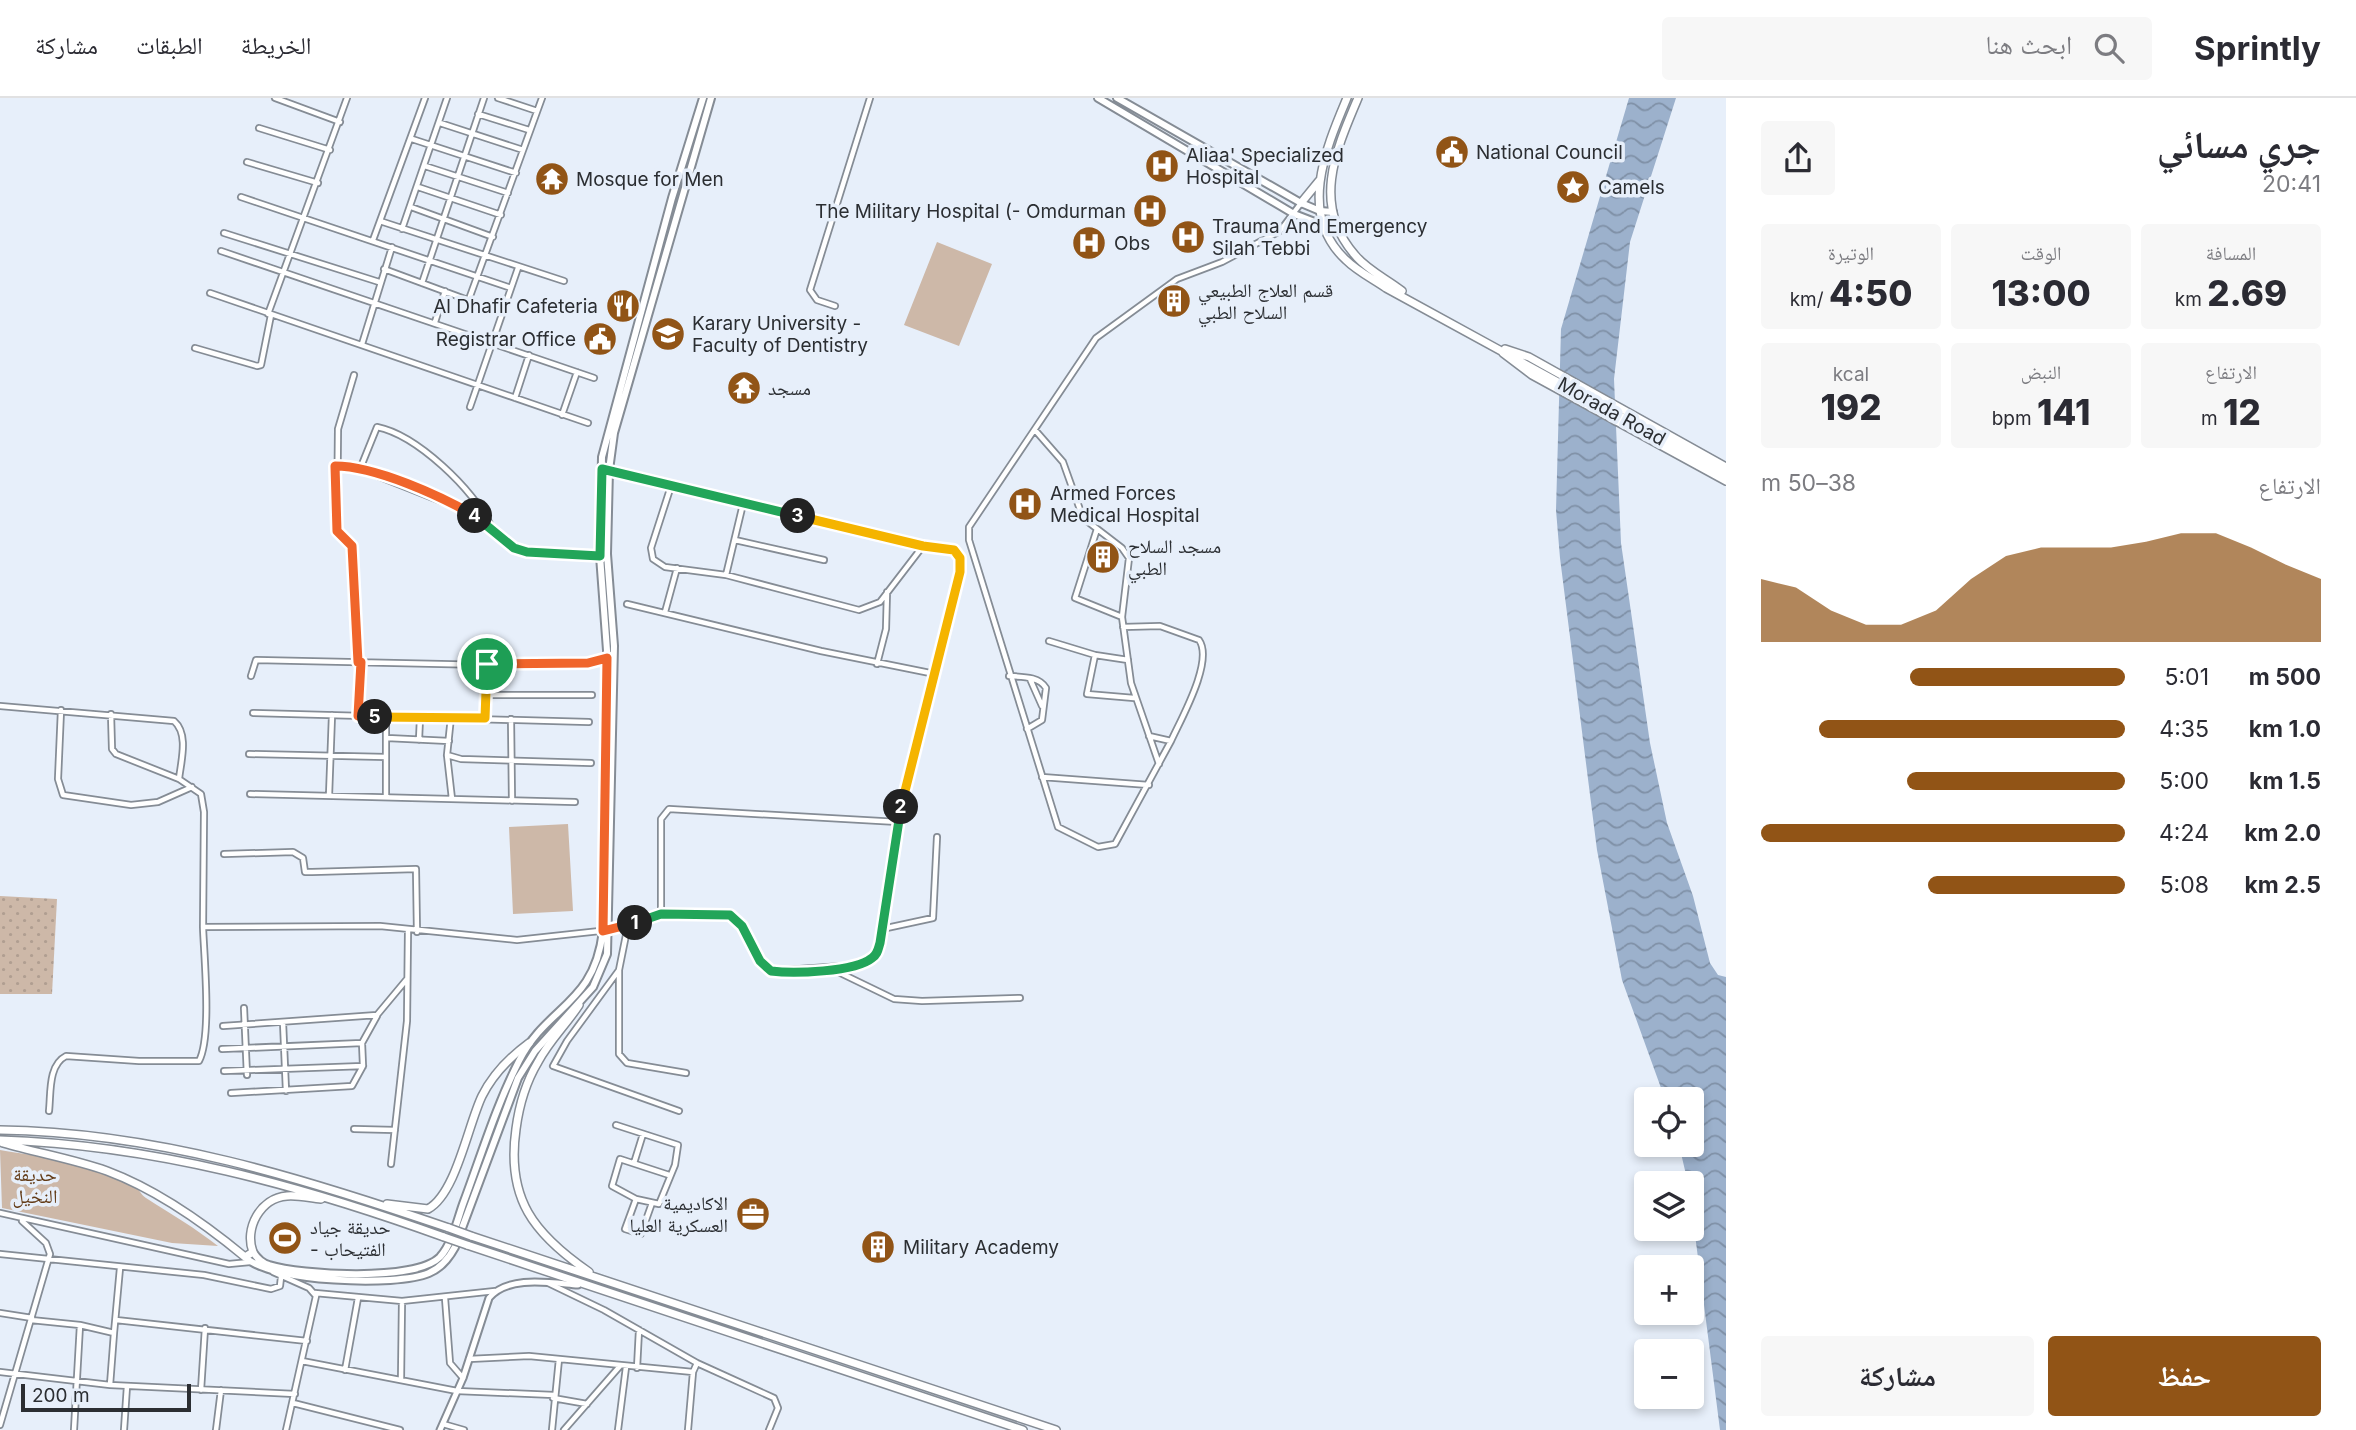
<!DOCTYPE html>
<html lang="ar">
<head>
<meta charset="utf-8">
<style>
  :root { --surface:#fff; --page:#f7f7f7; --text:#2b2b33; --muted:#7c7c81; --line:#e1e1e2; --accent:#915416 }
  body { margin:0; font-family:Inter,"Noto Naskh Arabic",sans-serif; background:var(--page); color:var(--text); direction:rtl; height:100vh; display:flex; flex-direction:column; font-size:26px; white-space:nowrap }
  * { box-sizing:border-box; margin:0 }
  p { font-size:23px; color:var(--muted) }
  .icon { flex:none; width:38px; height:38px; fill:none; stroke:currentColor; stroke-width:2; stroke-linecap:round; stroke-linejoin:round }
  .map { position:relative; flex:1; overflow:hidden; direction:ltr }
  .side { display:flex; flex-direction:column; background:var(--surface); width:630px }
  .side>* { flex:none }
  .buttons { position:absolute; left:1634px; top:989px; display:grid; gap:14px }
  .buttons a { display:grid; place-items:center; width:70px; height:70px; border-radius:7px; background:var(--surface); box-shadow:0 4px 10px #0003; font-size:35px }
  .scale { position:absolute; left:21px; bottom:18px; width:170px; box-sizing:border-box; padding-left:7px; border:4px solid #2b2e32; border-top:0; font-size:19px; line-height:24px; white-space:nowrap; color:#2b2e32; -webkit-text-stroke:5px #e7effa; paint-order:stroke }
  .pin { position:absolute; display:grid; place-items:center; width:60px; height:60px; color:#fff; margin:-30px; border:4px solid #fff; border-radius:50%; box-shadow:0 2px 7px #0007 }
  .km { position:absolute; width:35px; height:35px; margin:-18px; border-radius:50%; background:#222; color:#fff; font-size:19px; line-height:35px; text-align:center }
  .round { display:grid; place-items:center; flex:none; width:74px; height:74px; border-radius:7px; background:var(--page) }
  .overview { display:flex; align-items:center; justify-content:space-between; height:119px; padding:0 35px }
  h1 { font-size:38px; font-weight:800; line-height:52px }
  .figures { display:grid; grid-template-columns:repeat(3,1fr); gap:10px; height:119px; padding:7px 35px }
  .figures div { display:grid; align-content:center; border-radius:7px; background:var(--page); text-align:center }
  .figures b { font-size:35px; font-weight:800 }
  .figures small { font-size:19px; font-weight:400 }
  .figures p { font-size:19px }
  .chart { height:196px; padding:14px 35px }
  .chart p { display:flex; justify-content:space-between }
  .chart svg { width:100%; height:126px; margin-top:7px; fill:var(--accent); opacity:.7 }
  .button { display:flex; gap:14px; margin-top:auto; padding:14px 35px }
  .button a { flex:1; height:80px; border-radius:7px; background:var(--accent); color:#fff; font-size:28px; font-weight:800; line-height:80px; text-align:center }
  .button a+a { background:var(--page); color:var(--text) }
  ul { padding:0 35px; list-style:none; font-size:23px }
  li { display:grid; grid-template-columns:112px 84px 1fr; align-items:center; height:52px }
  li i { height:18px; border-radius:9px; background:var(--accent) }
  header { display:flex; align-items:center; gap:42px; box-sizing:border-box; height:98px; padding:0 35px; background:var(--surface); border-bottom:2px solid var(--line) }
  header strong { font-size:33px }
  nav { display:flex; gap:38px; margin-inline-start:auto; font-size:24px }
  .search { width:490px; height:63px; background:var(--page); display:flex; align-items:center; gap:18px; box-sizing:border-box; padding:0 24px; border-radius:7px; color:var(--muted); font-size:26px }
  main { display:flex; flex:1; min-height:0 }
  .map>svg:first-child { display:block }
  .grass { fill:url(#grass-dots) }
  .green { fill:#cdb8a8 }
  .water { fill:url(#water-waves) }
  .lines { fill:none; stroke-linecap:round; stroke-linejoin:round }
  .minor-casing { stroke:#858c95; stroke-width:8 }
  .tertiary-casing { stroke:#858c95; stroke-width:9 }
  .secondary-casing { stroke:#858c95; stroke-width:10 }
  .primary-casing { stroke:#858c95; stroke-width:10 }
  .trunk-casing { stroke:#858c95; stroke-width:10 }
  .minor { stroke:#fff; stroke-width:4.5 }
  .tertiary { stroke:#fff; stroke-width:5 }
  .secondary { stroke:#fff; stroke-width:6 }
  .primary { stroke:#fff; stroke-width:7 }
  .trunk { stroke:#fff; stroke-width:7 }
  .trunk-bridge-casing { stroke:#858c95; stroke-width:10; stroke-linecap:butt }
  .trunk-bridge { stroke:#fff; stroke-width:7 }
  .split-1-casing { stroke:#fff; stroke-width:14 }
  .split-2-casing { stroke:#fff; stroke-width:14 }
  .split-3-casing { stroke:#fff; stroke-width:14 }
  .split-4-casing { stroke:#fff; stroke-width:14 }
  .split-5-casing { stroke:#fff; stroke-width:14 }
  .split-6-casing { stroke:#fff; stroke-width:14 }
  .split-1 { stroke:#f0652b; stroke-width:9 }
  .split-2 { stroke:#22a559; stroke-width:9 }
  .split-3 { stroke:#f5b400; stroke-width:9 }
  .split-4 { stroke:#22a559; stroke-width:9 }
  .split-5 { stroke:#f0652b; stroke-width:9 }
  .split-6 { stroke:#f5b400; stroke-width:9 }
  .labels { text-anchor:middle; stroke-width:7; stroke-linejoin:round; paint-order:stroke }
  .poi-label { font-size:19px; fill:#2b2e32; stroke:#e7effa; text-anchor:start }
  .street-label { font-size:19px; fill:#2b2e32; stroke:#e7effa }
  .park-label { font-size:19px; fill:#623a15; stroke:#e7effa }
</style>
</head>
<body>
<header>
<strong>Sprintly</strong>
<div class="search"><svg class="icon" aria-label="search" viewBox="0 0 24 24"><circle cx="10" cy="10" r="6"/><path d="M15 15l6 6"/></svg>ابحث هنا</div>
<nav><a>الخريطة</a><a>الطبقات</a><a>مشاركة</a></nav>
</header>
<main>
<section class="side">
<div class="overview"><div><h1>جري مسائي</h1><p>20:41</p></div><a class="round"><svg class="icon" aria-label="share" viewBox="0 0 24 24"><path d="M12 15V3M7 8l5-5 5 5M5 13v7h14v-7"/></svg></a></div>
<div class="figures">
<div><p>المسافة</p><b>2.69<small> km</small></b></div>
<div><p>الوقت</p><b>13:00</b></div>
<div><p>الوتيرة</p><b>4:50<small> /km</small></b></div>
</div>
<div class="figures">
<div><p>الارتفاع</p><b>12<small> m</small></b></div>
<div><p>النبض</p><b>141<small> bpm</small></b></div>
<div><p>kcal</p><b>192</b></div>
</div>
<div class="chart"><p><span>الارتفاع</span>38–50 m</p>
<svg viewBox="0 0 160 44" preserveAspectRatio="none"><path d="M0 44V22L10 25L20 33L30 38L40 38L50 33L60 22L70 14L80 11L90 11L100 11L110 9L120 6L130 6L140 11L150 17L160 22V44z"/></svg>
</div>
<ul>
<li><b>500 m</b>5:01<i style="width:59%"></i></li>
<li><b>1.0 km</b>4:35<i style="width:84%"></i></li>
<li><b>1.5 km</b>5:00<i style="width:60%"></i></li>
<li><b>2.0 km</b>4:24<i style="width:100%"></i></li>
<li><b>2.5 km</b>5:08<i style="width:54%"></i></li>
</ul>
<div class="button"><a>حفظ</a><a>مشاركة</a></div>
</section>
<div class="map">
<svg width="1726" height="1332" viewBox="0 0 1726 1332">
  <defs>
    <pattern id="grass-dots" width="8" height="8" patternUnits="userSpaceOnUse" patternTransform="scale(1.75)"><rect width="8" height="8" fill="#cdb8a8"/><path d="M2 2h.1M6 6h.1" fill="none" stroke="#b09e91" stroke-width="1.8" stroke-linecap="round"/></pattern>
    <pattern id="water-waves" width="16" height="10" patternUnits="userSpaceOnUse" patternTransform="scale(1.75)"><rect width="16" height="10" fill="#9cb1cc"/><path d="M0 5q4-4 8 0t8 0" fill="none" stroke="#7f90a6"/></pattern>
  </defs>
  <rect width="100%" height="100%" fill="#e7effa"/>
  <!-- grass -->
  <path class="grass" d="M0 798 57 801 52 896H0Z"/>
  <!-- green -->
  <path class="green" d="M937 144 992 166 959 248 904 227Z
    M568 726 573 813 513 816 509 729Z
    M0 1052C36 1058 107 1068 135 1089 140 1092 141 1097 146 1100 171 1116 195 1130 218 1148L172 1145 2 1110Z"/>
  <!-- water -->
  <path class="water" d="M1629 0H1676L1630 144 1614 281 1621 445 1650 645 1667 725 1693 798 1710 865 1718 877 1726 879V1332H1720L1692 1113V1085H1688L1679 1047 1692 1046V1001H1665L1622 882 1597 752 1560 460 1556 412 1561 231Z"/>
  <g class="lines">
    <!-- minor casing -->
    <g class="minor-casing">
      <path id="minor" d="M275 0 340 24
        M498 0 537 13
        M478 16 529 32
        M440 25 523 52
        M259 30 330 52
        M412 41 516 75
        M247 64 318 85
        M425 68 508 95
        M418 89 501 117
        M241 99 511 190
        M411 109 493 139
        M380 123 564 183
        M402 131 447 0
        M224 135 379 184
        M373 142 425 0
        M221 153 594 280
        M384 171 503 215
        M422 185 484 0
        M210 195 588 325
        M469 201 542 0
        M835 208 817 202 810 192 870 0
        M268 216 347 0
        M435 224 445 193
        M362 246 392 149
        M195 250 257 268 261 267 271 217
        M354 277 338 331 337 433 352 448 358 564
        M515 300 529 257
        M470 309 518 170
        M562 317 577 274
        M1035 332 1063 364 1083 420 1122 450 1129 460 1122 519 1131 585 1159 666
        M335 368 355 369 466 413 514 450 527 454 600 458
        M360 371 377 329C417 337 474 392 491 428
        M607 372 923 448 954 452 960 460V474L898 724 877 856 857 867 771 873 760 863 734 819 661 816
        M671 388 651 450 653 461 665 469 726 477 859 512 880 504 923 448
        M1097 431 1075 500 1122 519
        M735 442 824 462
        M726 477 743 406
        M627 506 821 553 935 576
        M665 514 677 470
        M1123 529 1160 528 1199 542C1214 563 1181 621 1171 643
        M1049 543 1095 557 1087 596 1134 600
        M1095 557 1128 562
        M877 566 886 531 887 494
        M251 578 256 562 487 567 588 565 607 560
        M1009 578C1022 579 1039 578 1046 590L1042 622 1027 631
        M1030 581 1042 608
        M486 597H592
        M0 608 174 623C189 636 181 663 179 681
        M61 612 58 681 63 697 131 707 158 704 192 689
        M253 615 589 624
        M111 616 112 651 116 656 179 681 201 696 204 714 203 829 380 828 517 842 609 832 661 816V721L669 711 898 724
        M358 618 361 564
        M451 619 447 657 452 701
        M485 620 487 567
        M511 621 512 703
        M1149 638 1171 643 1115 746 1098 749 1058 729 969 442V429L1096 240 1177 181 1222 164 1280 133 1301 105
        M387 640 449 643
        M419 642 420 620
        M249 656 386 659
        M447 657 461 661 591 665
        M1042 679 1149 687
        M250 696 575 704
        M329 698 332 617
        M386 699V619
        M224 756 293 754 303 760 305 774H312L416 771 417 834
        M628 827 619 872 567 943 553 968 679 1013
        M882 831 933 820 937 739
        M832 871 894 901 922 903 1020 900
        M619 872V956L627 965 686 975
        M244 910 247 977
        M283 924 286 993
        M223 928 377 917 407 881
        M222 951 362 945 377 918
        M224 973 363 968 362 945
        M231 995 352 988 363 968
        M49 1013C51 995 48 967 66 958L139 963H199C212 939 204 858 203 829
        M616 1027 678 1047 675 1067 659 1106 636 1101 612 1088 620 1061 669 1077
        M354 1031 395 1032
        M634 1065 643 1036
        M391 1066 407 923 408 833
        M636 1101 625 1131 641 1136 652 1105
        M0 1115 229 1166 250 1164
        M0 1156 204 1177 271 1191 280 1188 281 1179
        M273 1174 309 1190 316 1198 286 1332
        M548 1185 604 1212 697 1265 774 1300 778 1310 769 1332
        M315 1195 402 1203 495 1193
        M445 1200 450 1265 463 1280
        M0 1215 32 1220
        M31 1222 80 1227 114 1235 120 1170
        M116 1222 307 1243
        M469 1261 529 1258 693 1274
        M302 1263 457 1293 554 1297
        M637 1270 639 1232
        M345 1272 358 1200
        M0 1274 110 1287 295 1296
        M401 1282 402 1203
        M110 1287 114 1235
        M201 1292 205 1230
        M553 1300 587 1306
        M293 1305 400 1332
        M443 1326 464 1332
        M0 1327 50 1156 46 1145 22 1123
        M74 1332 80 1227
        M124 1332 127 1288
        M216 1332 221 1292
        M552 1332 559 1261
        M564 1332 620 1268
        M618 1332 626 1269
        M688 1332 693 1274 697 1265"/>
    </g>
    <!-- tertiary casing -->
    <g class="tertiary-casing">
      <path id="tertiary" d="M440 1332 463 1280 489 1200C508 1177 551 1185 578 1187"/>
    </g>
    <!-- secondary casing -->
    <g class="secondary-casing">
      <path id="secondary" d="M1098 0 1294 116 1325 128 1336 126
        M1117 0 1301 105 1320 113 1333 114
        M253 1154C257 1160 261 1165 269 1167 301 1177 415 1184 440 1159 452 1146 457 1123 463 1106 481 1058 496 1008 519 963 547 907 594 908 603 833L608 566 600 458 602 359 672 100 703 0
        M245 1159C270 1184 397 1189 429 1175 441 1170 449 1160 455 1149L518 980 535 953 593 889 607 856 614 548 607 456 609 372 614 335 711 0"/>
    </g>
    <!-- primary casing -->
    <g class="primary-casing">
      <path id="primary" d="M1347 0C1326 50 1297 117 1346 162 1357 173 1373 181 1386 190L1726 376
        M1358 0C1336 52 1311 107 1355 157 1367 172 1387 181 1402 193
        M1301 105 1319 83
        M1505 251 1529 259 1726 369
        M1503 255 1532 277 1726 383"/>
    </g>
    <!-- trunk casing -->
    <g class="trunk-casing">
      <path id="trunk" d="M579 907C566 927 549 943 538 964 526 984 519 1008 516 1031 506 1101 534 1136 589 1174
        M0 1032C156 1034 303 1080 449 1130
        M0 1042C154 1047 300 1087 444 1139
        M3 1045C37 1055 73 1061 107 1073 158 1092 204 1125 245 1159L253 1154C244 1131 260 1100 287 1098 298 1097 310 1100 321 1101
        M387 1106 428 1111C456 1096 468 1027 482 998 493 976 510 959 529 945
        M471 1138 1056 1332
        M467 1147 1023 1332"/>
    </g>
    <!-- minor -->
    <use href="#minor" class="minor"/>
    <!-- tertiary -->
    <use href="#tertiary" class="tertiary"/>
    <!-- secondary -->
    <use href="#secondary" class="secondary"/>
    <!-- primary -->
    <use href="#primary" class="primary"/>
    <!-- trunk -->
    <use href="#trunk" class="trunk"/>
    <!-- trunk-bridge casing -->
    <g class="trunk-bridge-casing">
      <path id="trunk-bridge" d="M449 1130 471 1138
        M444 1139 467 1147"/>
    </g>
    <!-- trunk-bridge -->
    <use href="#trunk-bridge" class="trunk-bridge"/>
  </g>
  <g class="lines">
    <!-- split-1 casing -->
    <g class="split-1-casing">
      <path id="split-1" d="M487 566 588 565 607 560 603 833 635 825"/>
    </g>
    <!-- split-2 casing -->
    <g class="split-2-casing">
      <path id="split-2" d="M635 825 661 816 730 817 742 828 760 863 771 873C793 876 855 874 872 860 878 856 878 851 880 845L901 709"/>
    </g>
    <!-- split-3 casing -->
    <g class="split-3-casing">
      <path id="split-3" d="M798 418 923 448 954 452 960 460V474L901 709"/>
    </g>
    <!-- split-4 casing -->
    <g class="split-4-casing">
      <path id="split-4" d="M475 418 514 450 527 454 600 458 602 371 798 418"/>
    </g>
    <!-- split-5 casing -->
    <g class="split-5-casing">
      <path id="split-5" d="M375 619 358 618 361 564H358L352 448 337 433 335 368C375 368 441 398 475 418"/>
    </g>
    <!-- split-6 casing -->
    <g class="split-6-casing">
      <path id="split-6" d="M375 619 485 620 487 566"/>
    </g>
    <!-- split-1 -->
    <use href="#split-1" class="split-1"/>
    <!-- split-2 -->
    <use href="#split-2" class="split-2"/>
    <!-- split-3 -->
    <use href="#split-3" class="split-3"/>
    <!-- split-4 -->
    <use href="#split-4" class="split-4"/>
    <!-- split-5 -->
    <use href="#split-5" class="split-5"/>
    <!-- split-6 -->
    <use href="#split-6" class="split-6"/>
  </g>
  <!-- icons -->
  <defs>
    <g id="civic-disc" transform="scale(1.75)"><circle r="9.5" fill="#915416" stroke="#e7effa"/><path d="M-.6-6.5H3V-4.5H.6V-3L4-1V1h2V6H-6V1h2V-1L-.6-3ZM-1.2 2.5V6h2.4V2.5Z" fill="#fff"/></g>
    <g id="hospital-disc" transform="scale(1.75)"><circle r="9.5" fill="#915416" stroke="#e7effa"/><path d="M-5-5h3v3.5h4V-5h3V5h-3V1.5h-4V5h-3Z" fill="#fff"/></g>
    <g id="temple-disc" transform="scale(1.75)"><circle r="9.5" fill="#915416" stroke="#e7effa"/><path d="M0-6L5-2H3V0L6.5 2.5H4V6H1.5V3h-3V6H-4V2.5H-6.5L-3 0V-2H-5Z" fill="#fff"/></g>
    <g id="sight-disc" transform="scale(1.75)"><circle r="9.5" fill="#915416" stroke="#e7effa"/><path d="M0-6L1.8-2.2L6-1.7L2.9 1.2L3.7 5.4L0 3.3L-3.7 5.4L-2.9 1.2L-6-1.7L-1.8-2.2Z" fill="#fff"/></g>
    <g id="building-disc" transform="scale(1.75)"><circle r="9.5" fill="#915416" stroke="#e7effa"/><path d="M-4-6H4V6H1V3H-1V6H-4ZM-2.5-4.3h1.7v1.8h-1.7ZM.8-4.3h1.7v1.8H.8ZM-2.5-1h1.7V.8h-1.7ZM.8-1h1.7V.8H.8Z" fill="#fff"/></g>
    <g id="restaurant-disc" transform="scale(1.75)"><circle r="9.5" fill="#915416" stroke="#e7effa"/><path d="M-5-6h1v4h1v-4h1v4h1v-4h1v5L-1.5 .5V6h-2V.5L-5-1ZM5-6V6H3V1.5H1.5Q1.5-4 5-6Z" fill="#fff"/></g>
    <g id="university-disc" transform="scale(1.75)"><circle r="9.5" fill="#915416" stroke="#e7effa"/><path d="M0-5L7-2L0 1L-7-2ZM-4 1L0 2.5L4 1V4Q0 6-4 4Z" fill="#fff"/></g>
    <g id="office-disc" transform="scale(1.75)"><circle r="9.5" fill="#915416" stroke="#e7effa"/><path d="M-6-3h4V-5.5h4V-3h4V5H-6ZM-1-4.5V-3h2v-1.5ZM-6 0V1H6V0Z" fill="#fff"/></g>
    <g id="stadium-disc" transform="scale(1.75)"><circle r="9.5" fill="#915416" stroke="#e7effa"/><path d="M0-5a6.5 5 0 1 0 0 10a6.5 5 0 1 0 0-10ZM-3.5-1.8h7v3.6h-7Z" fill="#fff"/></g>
  </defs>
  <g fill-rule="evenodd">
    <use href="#civic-disc" x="1452" y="54"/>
    <use href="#hospital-disc" x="1162" y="68"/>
    <use href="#temple-disc" x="552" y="81"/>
    <use href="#sight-disc" x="1573" y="89"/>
    <use href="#hospital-disc" x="1150" y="113"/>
    <use href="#hospital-disc" x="1188" y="139"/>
    <use href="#hospital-disc" x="1089" y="145"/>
    <use href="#building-disc" x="1174" y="203"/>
    <use href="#restaurant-disc" x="623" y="208"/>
    <use href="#university-disc" x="668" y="236"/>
    <use href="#civic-disc" x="600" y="241"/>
    <use href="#temple-disc" x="744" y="290"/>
    <use href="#hospital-disc" x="1025" y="406"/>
    <use href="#building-disc" x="1103" y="459"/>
    <use href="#office-disc" x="753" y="1116"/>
    <use href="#stadium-disc" x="285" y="1140"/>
    <use href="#building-disc" x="878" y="1149"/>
  </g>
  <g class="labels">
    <!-- poi labels -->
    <g class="poi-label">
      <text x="1476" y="61">National Council</text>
      <text x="1186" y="64">Aliaa' Specialized<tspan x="1186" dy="22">Hospital</tspan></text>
      <text x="576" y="88">Mosque for Men</text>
      <text x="1598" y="96">Camels</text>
      <text x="1126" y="120" text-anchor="end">The Military Hospital (- Omdurman</text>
      <text x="1212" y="135">Trauma And Emergency<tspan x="1212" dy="22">Silah Tebbi</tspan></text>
      <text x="1114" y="152">Obs</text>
      <text x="1198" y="199">قسم العلاج الطبيعي<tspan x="1198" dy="22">السلاح الطبي</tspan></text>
      <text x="598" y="215" text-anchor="end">Al Dhafir Cafeteria</text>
      <text x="692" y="232">Karary University -<tspan x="692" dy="22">Faculty of Dentistry</tspan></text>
      <text x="576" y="248" text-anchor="end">Registrar Office</text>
      <text x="768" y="297">مسجد</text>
      <text x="1050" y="402">Armed Forces<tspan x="1050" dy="22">Medical Hospital</tspan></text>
      <text x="1128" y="455">مسجد السلاح<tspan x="1128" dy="22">الطبي</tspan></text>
      <text x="728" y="1112" text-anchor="end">الاكاديمية<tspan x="728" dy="22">العسكرية العليا</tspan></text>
      <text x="310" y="1136">حديقة جياد<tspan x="310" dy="22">- الفتيحاب</tspan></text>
      <text x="903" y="1156">Military Academy</text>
    </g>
    <!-- street labels -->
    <g class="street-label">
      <text transform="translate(1612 313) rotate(29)" y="7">Morada Road</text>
    </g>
    <!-- park labels -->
    <g class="park-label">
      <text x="35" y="1083">حديقة<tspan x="35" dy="22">النخيل</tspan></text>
    </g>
  </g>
</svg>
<div class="buttons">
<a><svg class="icon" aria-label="locate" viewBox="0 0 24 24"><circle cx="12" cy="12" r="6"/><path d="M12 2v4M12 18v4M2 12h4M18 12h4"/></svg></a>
<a><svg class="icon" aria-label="layers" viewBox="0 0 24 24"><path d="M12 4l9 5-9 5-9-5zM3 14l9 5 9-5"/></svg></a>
<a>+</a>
<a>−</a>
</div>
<div class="scale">200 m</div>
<div class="pin" style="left:487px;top:566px;background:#1e9e55"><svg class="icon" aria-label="arrive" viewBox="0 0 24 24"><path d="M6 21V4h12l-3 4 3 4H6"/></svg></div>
<b class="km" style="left:635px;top:825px">1</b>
<b class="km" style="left:901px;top:709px">2</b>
<b class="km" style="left:798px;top:418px">3</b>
<b class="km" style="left:475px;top:418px">4</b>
<b class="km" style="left:375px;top:619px">5</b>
</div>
</main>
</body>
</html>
